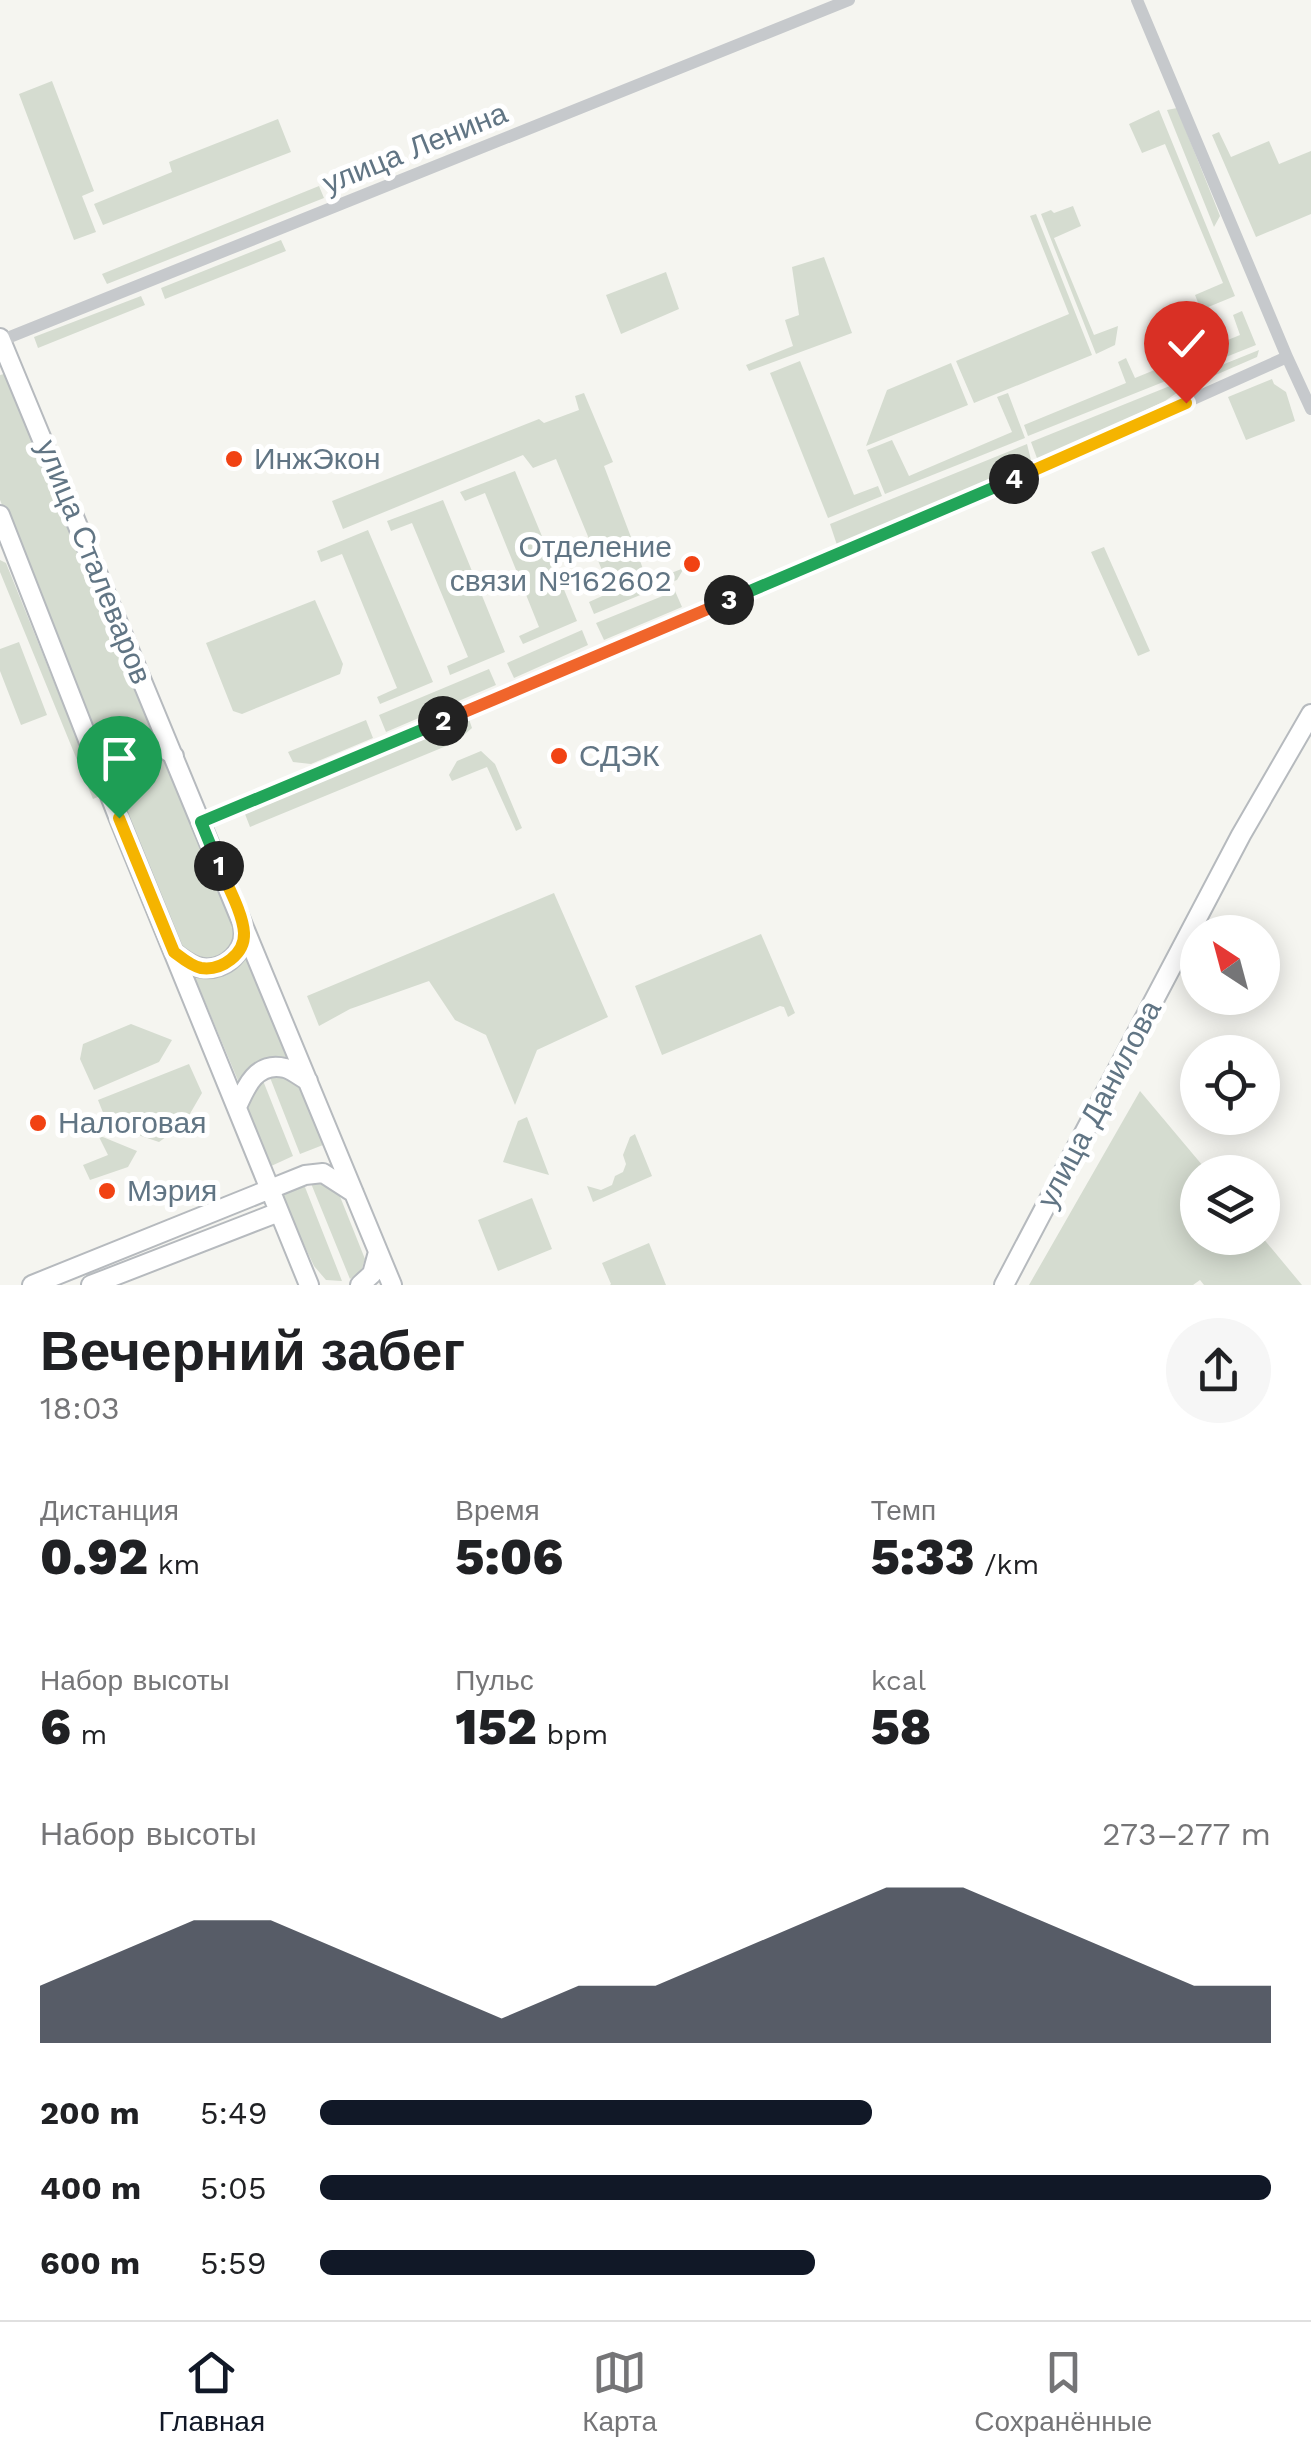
<!DOCTYPE html>
<html lang="ru">
<head>
<meta charset="utf-8">
<style>
  :root { --surface:#fff; --page:#f6f6f6; --text:#202124; --muted:#757577; --line:#e0e0e0; --accent:#111827 }
  body { margin:0; font-family:"Work Sans",sans-serif; background:var(--page); color:var(--text); height:100vh; display:flex; flex-direction:column; font-size:38px; white-space:nowrap }
  * { box-sizing:border-box; margin:0 }
  p { font-size:32px; color:var(--muted) }
  .icon { flex:none; width:55px; height:55px; fill:none; stroke:currentColor; stroke-width:2; stroke-linecap:round; stroke-linejoin:round }
  .map { position:relative; height:1285px; overflow:hidden }
  .panel { display:flex; flex-direction:column; background:var(--surface); flex:1 }
  .panel>* { flex:none }
  .needle { width:65px; rotate:324deg }
  .controls { position:absolute; left:1180px; top:915px; display:grid; gap:20px }
  .controls a { display:grid; place-items:center; width:100px; height:100px; border-radius:50%; background:var(--surface); box-shadow:0 5px 25px #0003; font-size:50px }
  .pin { position:absolute; display:grid; place-items:center; width:85px; height:85px; color:#fff; margin:-102px -42px; border-radius:50% 50% 50% 0; rotate:-45deg; box-shadow:0 0 10px #0007 }
  .pin .icon { rotate:45deg }
  .km { position:absolute; width:50px; height:50px; margin:-25px; border-radius:50%; background:#222; color:#fff; font-size:28px; line-height:50px; text-align:center }
  .round { display:grid; place-items:center; flex:none; width:105px; height:105px; border-radius:52px; background:var(--page) }
  .summary { display:flex; align-items:center; justify-content:space-between; height:170px; padding:0 40px }
  h1 { font-size:55px; font-weight:800; line-height:75px }
  .stats { display:grid; grid-template-columns:repeat(3,1fr); gap:15px; height:170px; padding:10px 40px }
  .stats div { display:grid; align-content:center }
  .stats b { font-size:50px; font-weight:800 }
  .stats small { font-size:28px; font-weight:400 }
  .stats p { font-size:28px }
  .chart { height:280px; padding:20px 40px }
  .chart p { display:flex; justify-content:space-between }
  .chart svg { width:100%; height:180px; margin-top:10px; fill:var(--accent); opacity:.7 }
  ul { padding:0 40px; list-style:none; font-size:32px }
  li { display:grid; grid-template-columns:160px 120px 1fr; align-items:center; height:75px }
  li i { height:25px; border-radius:12px; background:var(--accent) }
  .tab-bar { display:flex; justify-content:space-around; align-items:center; height:140px; border-top:2px solid var(--line); background:var(--surface); font-size:28px; color:var(--muted) }
  .tab-bar a { display:grid; justify-items:center; gap:5px }
  .tab-bar .active { color:var(--accent) }
  .map>svg:first-child { display:block }
  .green { fill:#d5dcd0 }
  .lines { fill:none; stroke-linecap:round; stroke-linejoin:round }
  .major-casing { stroke:#b6babe; stroke-width:22 }
  .minor { stroke:#c6c9cc; stroke-width:12 }
  .major { stroke:#fff; stroke-width:18 }
  .split-1-casing { stroke:#fff; stroke-width:20 }
  .split-2-casing { stroke:#fff; stroke-width:20 }
  .split-3-casing { stroke:#fff; stroke-width:20 }
  .split-4-casing { stroke:#fff; stroke-width:20 }
  .split-5-casing { stroke:#fff; stroke-width:20 }
  .split-1 { stroke:#f5b400; stroke-width:12 }
  .split-2 { stroke:#22a559; stroke-width:12 }
  .split-3 { stroke:#f0652b; stroke-width:12 }
  .split-4 { stroke:#22a559; stroke-width:12 }
  .split-5 { stroke:#f5b400; stroke-width:12 }
  .poi-dot { fill:#f14213; stroke:#fff; stroke-width:4 }
  .labels { text-anchor:middle; stroke-width:10; stroke-linejoin:round; paint-order:stroke }
  .street-label { font-size:30px; fill:#617584; stroke:#fff }
  .poi-label { font-size:30px; fill:#617584; stroke:#fff; text-anchor:start }
</style>
</head>
<body>
<div class="map">
<svg width="1311" height="1285" viewBox="0 0 1311 1285">
  <rect width="100%" height="100%" fill="#f5f5f0"/>
  <!-- green -->
  <path class="green" d="M52 81 94 191 82 196 96 232 74 240 19 94Z
    M1177 108 1220 216 1214 227 1167 110Z
    M1159 110 1235 296 1201 310 1195 295 1223 283 1165 144 1142 153 1129 124Z
    M278 119 291 152 103 225 94 204 172 172 169 162Z
    M1219 132 1231 157 1269 141 1279 164 1311 151V214L1256 237 1212 135Z
    M319 186 324 198 107 284 102 274Z
    M1073 206 1081 226 1054 238 1094 335 1118 326 1115 345 1096 354 1041 214 1051 210 1054 213Z
    M1036 214 1092 355 974 403 956 361 1069 314 1030 216Z
    M281 240 286 251 165 299 161 288Z
    M824 257 852 333 749 371 746 365 793 346 785 320 799 315 792 267Z
    M666 272 679 309 621 334 606 295Z
    M141 296 145 305 38 348 34 337Z
    M1242 311 1256 345 1028 436 1024 425 1126 383 1118 362 1126 358 1135 378 1240 335 1233 315Z
    M1259 350 1257 357 1181 390 1165 401 1038 461 1031 442Z
    M800 361 854 495 878 486 882 496 828 518 770 373Z
    M951 363 968 405 866 446 887 390Z
    M4 374 17 394 153 733H126L108 738 94 732 0 500V375Z
    M1272 379 1274 384 1286 392 1295 421 1246 440 1228 397Z
    M584 393 613 462 604 466 648 582 684 568 677 580 594 614 589 602 611 592 556 459 533 468 523 455 343 529 332 501 539 419 544 423 579 410 575 396Z
    M1008 393 1025 438 885 494 867 450 892 440 909 476 1012 432 997 397Z
    M1027 444 1032 464 837 545 830 524Z
    M515 471 577 621 523 644 519 636 539 627 485 493 465 501 460 492Z
    M443 500 505 652 450 675 447 666 468 657 412 523 391 531 387 521Z
    M368 530 433 682 380 704 377 697 397 688 342 554 321 562 317 551Z
    M1104 547 1150 651 1138 656 1091 552Z
    M0 560 6 563 100 796 93 799 0 572Z
    M675 591 682 607 604 640 596 623Z
    M315 600 343 664 340 674 242 714 233 711 206 643Z
    M582 630 588 645 514 678 507 663Z
    M19 642 47 715 21 725 0 671V649Z
    M489 669 496 685 386 732 379 715Z
    M469 719 472 728 456 742 250 827 245 814Z
    M366 720 373 738 311 764 293 762 288 752Z
    M145 750 160 756 171 764 237 925C229 961 214 970 181 950L111 778C118 761 128 754 145 750Z
    M481 751 495 764 522 828 516 831 487 767 452 781 449 775 457 761Z
    M554 893 608 1017 537 1050 515 1105 486 1035 455 1020 429 981 350 1009 319 1026 307 996Z
    M761 934 795 1013 788 1017 784 1007 780 1006 662 1055 635 986Z
    M249 954 293 1060H280L239 1083 195 978C220 982 234 973 249 954Z
    M131 1024 172 1040 159 1062 94 1090 80 1059 83 1044Z
    M189 1064 202 1093 184 1124 159 1142 108 1125 98 1100Z
    M269 1075C282 1075 293 1079 301 1088L323 1145 300 1154Z
    M262 1078 293 1156 269 1167 244 1105Z
    M1140 1091 1208 1172H1198V1238L1262 1237 1302 1285H1204L1200 1280 1193 1285H1029Z
    M527 1117 549 1175 503 1162 518 1121Z
    M635 1134 652 1176 593 1202 587 1186 601 1190 612 1185 615 1176 623 1172 626 1164 623 1155 630 1137Z
    M98 1135 137 1151 128 1167 90 1180 83 1165 108 1155Z
    M310 1181H327L339 1194 365 1259 361 1271 350 1279Z
    M303 1182 342 1281 326 1280 314 1266 279 1192Z
    M532 1198 552 1249 498 1271 478 1220Z
    M649 1243 666 1285H610L611 1284 602 1263Z"/>
  <g class="lines">
    <!-- major casing -->
    <g class="major-casing">
      <path id="major" d="M0 338 392 1285
        M0 515 119 819 309 1285
        M104 779C105 774 104 767 106 762 117 734 156 739 174 756
        M174 953C183 959 192 967 203 968 226 971 247 950 243 928
        M237 1107C246 1086 257 1061 285 1068 292 1070 301 1077 308 1081
        M32 1285 305 1175 323 1173 354 1193
        M91 1285 279 1212
        M360 1285 372 1274 378 1252
        M1004 1285 1241 835 1311 714"/>
    </g>
    <!-- minor -->
    <path class="minor" d="M1137 0 1287 357 1311 409
      M0 341 849 0
      M201 822 1039 468 1287 357"/>
    <!-- major -->
    <use href="#major" class="major"/>
  </g>
  <g class="lines">
    <!-- split-1 casing -->
    <g class="split-1-casing">
      <path id="split-1" d="M119 818 174 952C182 958 191 966 201 968 222 971 245 954 244 933 243 913 227 885 219 866"/>
    </g>
    <!-- split-2 casing -->
    <g class="split-2-casing">
      <path id="split-2" d="M219 866 201 822 443 721"/>
    </g>
    <!-- split-3 casing -->
    <g class="split-3-casing">
      <path id="split-3" d="M443 721 729 600"/>
    </g>
    <!-- split-4 casing -->
    <g class="split-4-casing">
      <path id="split-4" d="M729 600 1014 479"/>
    </g>
    <!-- split-5 casing -->
    <g class="split-5-casing">
      <path id="split-5" d="M1014 479 1186 403"/>
    </g>
    <!-- split-1 -->
    <use href="#split-1" class="split-1"/>
    <!-- split-2 -->
    <use href="#split-2" class="split-2"/>
    <!-- split-3 -->
    <use href="#split-3" class="split-3"/>
    <!-- split-4 -->
    <use href="#split-4" class="split-4"/>
    <!-- split-5 -->
    <use href="#split-5" class="split-5"/>
  </g>
  <!-- markers -->
  <g class="poi-dot">
    <circle cx="234" cy="459" r="10"/>
    <circle cx="692" cy="564" r="10"/>
    <circle cx="559" cy="756" r="10"/>
    <circle cx="38" cy="1123" r="10"/>
    <circle cx="107" cy="1191" r="10"/>
  </g>
  <g class="labels">
    <!-- street labels -->
    <g class="street-label">
      <text transform="translate(415 148) rotate(-22)" y="10">улица Ленина</text>
      <text transform="translate(94 562) rotate(68)" y="10">улица Сталеваров</text>
      <text transform="translate(1099 1104) rotate(-62)" y="10">улица Данилова</text>
    </g>
    <!-- poi labels -->
    <g class="poi-label">
      <text x="254" y="469">ИнжЭкон</text>
      <text x="672" y="557" text-anchor="end">Отделение<tspan x="672" dy="34">связи №162602</tspan></text>
      <text x="579" y="766">СДЭК</text>
      <text x="58" y="1133">Налоговая</text>
      <text x="127" y="1201">Мэрия</text>
    </g>
  </g>
</svg>
<div class="controls">
<a><svg class="needle" viewBox="-14 -14 28 28"><path d="M0-13l5 13h-10z" fill="#e53935"/><path d="M0 13l5-13h-10z" fill="#757577"/></svg></a>
<a><svg class="icon" aria-label="locate" viewBox="0 0 24 24"><circle cx="12" cy="12" r="6"/><path d="M12 2v4M12 18v4M2 12h4M18 12h4"/></svg></a>
<a><svg class="icon" aria-label="layers" viewBox="0 0 24 24"><path d="M12 4l9 5-9 5-9-5zM3 14l9 5 9-5"/></svg></a>
</div>
<div class="pin" style="left:119px;top:818px;background:#1e9e55"><svg class="icon" aria-label="arrive" viewBox="0 0 24 24"><path d="M6 21V4h12l-3 4 3 4H6"/></svg></div>
<div class="pin" style="left:1186px;top:403px;background:#d93025"><svg class="icon" aria-label="check" viewBox="0 0 24 24"><path d="M5 12l5 5 9-10"/></svg></div>
<b class="km" style="left:219px;top:866px">1</b>
<b class="km" style="left:443px;top:721px">2</b>
<b class="km" style="left:729px;top:600px">3</b>
<b class="km" style="left:1014px;top:479px">4</b>
</div>
<section class="panel">
<div class="summary"><div><h1>Вечерний забег</h1><p>18:03</p></div><a class="round"><svg class="icon" aria-label="share" viewBox="0 0 24 24"><path d="M12 15V3M7 8l5-5 5 5M5 13v7h14v-7"/></svg></a></div>
<div class="stats">
<div><p>Дистанция</p><b>0.92<small> km</small></b></div>
<div><p>Время</p><b>5:06</b></div>
<div><p>Темп</p><b>5:33<small> /km</small></b></div>
</div>
<div class="stats">
<div><p>Набор высоты</p><b>6<small> m</small></b></div>
<div><p>Пульс</p><b>152<small> bpm</small></b></div>
<div><p>kcal</p><b>58</b></div>
</div>
<div class="chart"><p><span>Набор высоты</span>273–277 m</p>
<svg viewBox="0 0 160 44" preserveAspectRatio="none"><path d="M0 44V30L10 22L20 14L30 14L40 22L50 30L60 38L70 30L80 30L90 22L100 14L110 6L120 6L130 14L140 22L150 30L160 30V44z"/></svg>
</div>
<ul>
<li><b>200 m</b>5:49<i style="width:58%"></i></li>
<li><b>400 m</b>5:05<i style="width:100%"></i></li>
<li><b>600 m</b>5:59<i style="width:52%"></i></li>
</ul>
</section>
<nav class="tab-bar">
<a class="active"><svg class="icon" aria-label="home" viewBox="0 0 24 24"><path d="M3 11l9-7 9 7M6 9v11h12V9"/></svg>Главная</a>
<a><svg class="icon" aria-label="map" viewBox="0 0 24 24"><path d="M3 6l6-2 6 2 6-2v14l-6 2-6-2-6 2zM9 4v14M15 6v14"/></svg>Карта</a>
<a><svg class="icon" aria-label="saved" viewBox="0 0 24 24"><path d="M7 4h10v16l-5-4-5 4z"/></svg>Сохранённые</a>
</nav>
</body>
</html>
